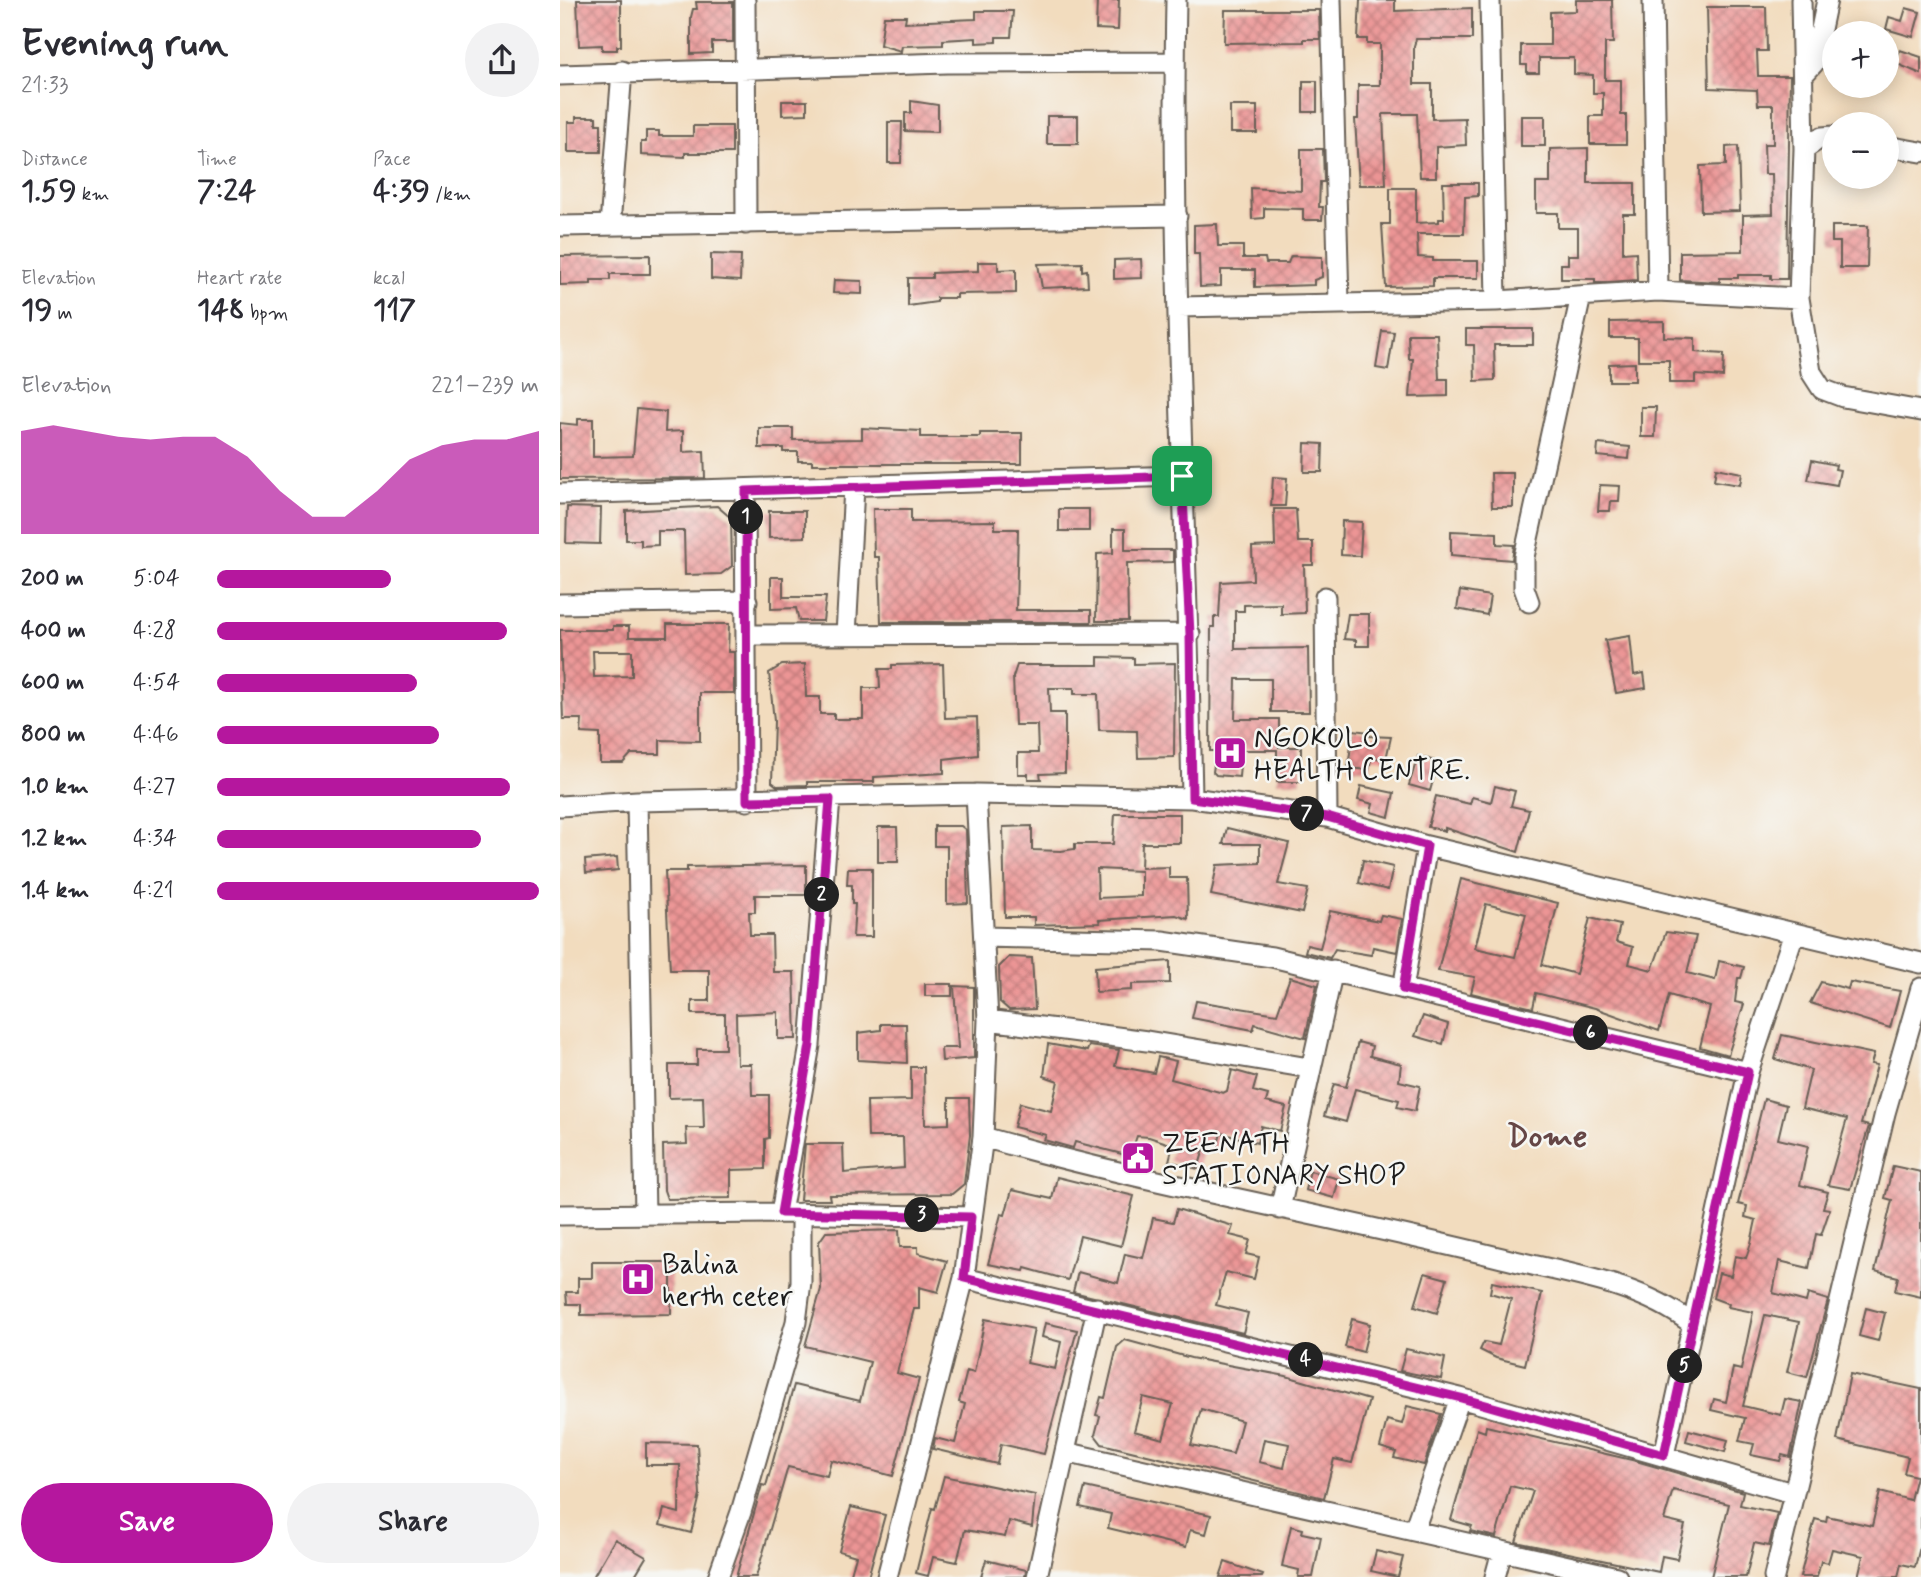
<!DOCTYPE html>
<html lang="en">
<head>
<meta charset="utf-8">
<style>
  :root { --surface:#fff; --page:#f2f2f3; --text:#2b2b33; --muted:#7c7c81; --accent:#b5179e }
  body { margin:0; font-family:Mynerve,sans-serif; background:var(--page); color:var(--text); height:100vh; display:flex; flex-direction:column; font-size:26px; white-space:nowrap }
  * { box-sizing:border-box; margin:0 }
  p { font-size:23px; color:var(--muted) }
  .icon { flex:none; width:38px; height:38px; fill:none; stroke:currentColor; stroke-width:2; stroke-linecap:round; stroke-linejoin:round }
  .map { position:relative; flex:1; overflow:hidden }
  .sheet { display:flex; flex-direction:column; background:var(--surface); width:560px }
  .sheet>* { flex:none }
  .tools { position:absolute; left:1262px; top:21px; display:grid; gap:14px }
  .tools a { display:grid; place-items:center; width:77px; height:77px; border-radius:50%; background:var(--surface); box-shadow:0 4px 18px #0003; font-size:35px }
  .pin { position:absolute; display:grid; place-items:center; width:60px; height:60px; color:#fff; margin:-30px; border-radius:14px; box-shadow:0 4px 10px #0006 }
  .km { position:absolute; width:35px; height:35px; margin:-18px; border-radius:50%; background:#222; color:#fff; font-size:19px; line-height:35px; text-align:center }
  .round { display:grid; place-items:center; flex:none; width:74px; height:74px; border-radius:37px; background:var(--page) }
  .headline { display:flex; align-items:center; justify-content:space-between; height:119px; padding:0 21px }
  h1 { font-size:38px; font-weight:800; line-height:52px }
  .metrics { display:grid; grid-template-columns:repeat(3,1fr); gap:10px; height:119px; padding:7px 21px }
  .metrics div { display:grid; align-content:center }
  .metrics b { font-size:30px; font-weight:800 }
  .metrics small { font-size:19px; font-weight:400 }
  .metrics p { font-size:19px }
  .chart { height:196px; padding:14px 21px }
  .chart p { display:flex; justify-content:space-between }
  .chart svg { width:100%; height:126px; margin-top:7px; fill:var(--accent); opacity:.7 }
  .primary-button { display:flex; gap:14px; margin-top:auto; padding:14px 21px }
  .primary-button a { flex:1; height:80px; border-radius:42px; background:var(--accent); color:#fff; font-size:28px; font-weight:800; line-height:80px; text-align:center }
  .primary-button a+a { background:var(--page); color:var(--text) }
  ul { padding:0 21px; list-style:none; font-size:23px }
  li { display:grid; grid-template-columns:112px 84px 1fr; align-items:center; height:52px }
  li i { height:18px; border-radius:9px; background:var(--accent) }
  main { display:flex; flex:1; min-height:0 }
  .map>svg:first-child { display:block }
  .building { fill:url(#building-cross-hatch); fill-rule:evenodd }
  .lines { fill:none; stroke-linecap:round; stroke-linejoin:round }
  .minor-casing { stroke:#675f55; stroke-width:23 }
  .minor { stroke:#fff; stroke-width:19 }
  .route-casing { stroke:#fff; stroke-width:14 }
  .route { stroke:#b5179e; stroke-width:9 }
  .labels { text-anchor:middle; stroke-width:5; stroke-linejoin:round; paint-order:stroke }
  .poi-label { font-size:28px; fill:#1c1c1c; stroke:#f6f6f2; text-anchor:start }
  .quarter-label { font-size:32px; font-weight:bold; fill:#654646; stroke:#f6f6f2 }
</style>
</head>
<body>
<main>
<section class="sheet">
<div class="headline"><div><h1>Evening run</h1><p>21:33</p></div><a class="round"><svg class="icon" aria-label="share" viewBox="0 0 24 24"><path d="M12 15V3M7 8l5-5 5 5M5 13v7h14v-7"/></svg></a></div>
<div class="metrics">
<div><p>Distance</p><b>1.59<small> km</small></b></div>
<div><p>Time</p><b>7:24</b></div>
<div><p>Pace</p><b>4:39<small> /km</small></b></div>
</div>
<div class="metrics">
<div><p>Elevation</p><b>19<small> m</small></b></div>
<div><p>Heart rate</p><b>148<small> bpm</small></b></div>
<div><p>kcal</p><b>117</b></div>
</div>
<div class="chart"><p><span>Elevation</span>221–239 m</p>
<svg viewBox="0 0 160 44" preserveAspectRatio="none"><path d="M0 44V8L10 6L20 8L30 10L40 11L50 10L60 10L70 17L80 29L90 38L100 38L110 29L120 18L130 13L140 11L150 11L160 8V44z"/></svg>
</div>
<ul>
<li><b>200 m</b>5:04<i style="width:54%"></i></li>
<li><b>400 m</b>4:28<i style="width:90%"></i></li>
<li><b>600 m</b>4:54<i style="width:62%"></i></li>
<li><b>800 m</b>4:46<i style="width:69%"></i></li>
<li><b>1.0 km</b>4:27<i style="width:91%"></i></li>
<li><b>1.2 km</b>4:34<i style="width:82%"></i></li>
<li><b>1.4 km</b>4:21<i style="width:100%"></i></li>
</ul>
<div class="primary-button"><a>Save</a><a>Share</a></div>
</section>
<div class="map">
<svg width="1361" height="1577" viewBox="0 0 1361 1577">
  <defs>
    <pattern id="building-cross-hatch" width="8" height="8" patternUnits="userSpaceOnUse" patternTransform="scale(1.75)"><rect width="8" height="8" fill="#ec9595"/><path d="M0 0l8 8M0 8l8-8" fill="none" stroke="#be7979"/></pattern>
  </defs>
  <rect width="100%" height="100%" fill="#f6f6f2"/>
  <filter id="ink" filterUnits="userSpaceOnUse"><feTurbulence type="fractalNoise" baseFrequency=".0143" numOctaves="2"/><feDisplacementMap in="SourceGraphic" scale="14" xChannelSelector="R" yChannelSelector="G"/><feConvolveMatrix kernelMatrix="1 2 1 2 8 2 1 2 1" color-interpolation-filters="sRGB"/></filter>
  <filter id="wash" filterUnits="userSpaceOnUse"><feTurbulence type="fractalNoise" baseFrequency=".00686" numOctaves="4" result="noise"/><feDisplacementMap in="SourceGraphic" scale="28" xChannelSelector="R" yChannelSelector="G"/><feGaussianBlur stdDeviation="1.57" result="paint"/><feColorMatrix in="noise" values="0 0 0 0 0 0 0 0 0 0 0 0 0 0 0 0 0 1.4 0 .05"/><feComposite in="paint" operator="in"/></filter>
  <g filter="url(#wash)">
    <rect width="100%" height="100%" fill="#f2dcbe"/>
    <g id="blocks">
      <!-- building -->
      <path class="building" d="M17 0H61V46H57V50H42V45L19 46Z
        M537 0H559L558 30 536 29Z
        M800 0H835V11L912 8V39H856L854 46V84H872V119L905 118 906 145 876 147V177H860L857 114H823L826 185H799L795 119H798V85H820V44H807V39H798Z
        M1016 0H1052L1053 43H1045V80H1061V115H1066V144H1030V116H1043V93H1033V75L1014 74V58H979V73H967V65H961V45H990V12L1016 11Z
        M136 2H173V42H152V53L131 54V17L133 9H137Z
        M1147 7H1206L1207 51H1197L1198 76H1230L1227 279H1211V275H1178V278H1160V282L1120 280V252L1183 251V215L1213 214 1212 174H1205L1204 144H1213V105H1198L1197 90 1149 88Z
        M1346 8 1360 12 1353 37 1326 29 1329 17 1342 21Z
        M665 10H759L760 39H744V42L664 43Z
        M416 11H453L451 37H436V42L416 43V38L383 40V45L342 46 341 51 320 45 324 16H346L345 22 416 19Z
        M1340 50 1361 57V74L1335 63Z
        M743 81H757V112H743Z
        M222 101H247V114L222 115Z
        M351 101 378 105V132L345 131V113H351Z
        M670 106H697V133H670Z
        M487 116H518V144H487Z
        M961 116H985V146H961Z
        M16 117H36V124H41V152H8V122H16Z
        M328 122H342L341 163H328Z
        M133 126H172V153H125V157L81 155V142H86V131H99V136H133Z
        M1178 146 1180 211 1141 212 1140 166 1166 165V147Z
        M1028 148V183H1075V214H1063V253L1076 252 1077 280 1035 283V279H1001V264H1008V255H1018V228H998V213H976V183H990V149Z
        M741 149H763L764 182H760L759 207H763L762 220H743V209L704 208V218L692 219 691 188 741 191Z
        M883 183H918V196L905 197 904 234H857L858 257 873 258V261H918V278H873V286L826 287 822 224H830V188H856V223L879 222V219H884Z
        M657 224 658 246H683V258H705L706 263H728L731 256 762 257V277L754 280V285L695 287V270H661V286L640 287 639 254H634V225Z
        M1272 226H1308L1307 268H1280V242H1272Z
        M151 254 181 255 180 281 151 279Z
        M90 255V274H50V280H31V284L0 285V256Z
        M581 259 582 278 554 279V260Z
        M418 262H438V270L456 269V293L397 294V298H377V302L348 306V278H372V273L418 271Z
        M522 263V271L527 270 528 286 482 288 478 264Z
        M274 280 302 281V294L273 293Z
        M1104 321V337L1135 338V352L1164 354 1163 377 1135 375V383H1109V360H1078V338H1050V322Z
        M906 329H973V345H934L935 380 915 381 914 345H906Z
        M822 331 834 332 828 370 816 368Z
        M848 334H877L879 379H888V396L850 397 853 359H849Z
        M1075 363V381H1049V364Z
        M1081 407H1096L1095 437H1081Z
        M77 409 106 412 105 432 123 431V452L144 451 145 478 0 479V423L18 425V419H33V457L73 456Z
        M199 428H233V440L302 439V428L361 431V437H420V433H462V464H252V461H238V452H223V448H199Z
        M745 443 763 444 762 472H744Z
        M1038 444 1070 447 1069 459 1037 456Z
        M1252 460 1276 465 1275 469 1280 470 1277 485 1248 480Z
        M1156 468 1182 473 1180 485 1154 481Z
        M931 473H953V507H932Z
        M713 477 727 478 725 506H711Z
        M1040 485 1060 486 1059 501H1051L1050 511H1038Z
        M157 506 171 518 172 566 161 574 125 575 124 531H98V545L81 546V540H66V511Z
        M7 507 41 508 40 544 6 543Z
        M313 509H351V522L435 521V529H458L456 610H531V622H321L319 557H314Z
        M499 509H529V531H499Z
        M714 509H736L738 542H753V565H744L745 613 721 614V604L684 605V611H675V649L748 648 749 712H711V679H676L675 719H719V747H741V782H717V750H681L679 777 656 775 653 772 656 751H650L651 627H654V617H659L661 582 693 580 692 547 715 546Z
        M209 511H245V537L209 538Z
        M782 521 802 522 800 556 781 555Z
        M553 529H565V550H613V562L567 563 568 621H536L537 554 553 553Z
        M891 531 937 533V544L954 545 952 560 891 555Z
        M211 577H223V597H266L263 621H239L236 608 211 609Z
        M900 591 930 596 927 615 897 609Z
        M788 614H809V646H796V640L784 639Z
        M107 624H169L168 652H174V693H140V741L100 740V754H71L63 763H40V734L21 733 22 719H3L0 630H53V626H69V637H107ZM33 651H72V676L34 677Z
        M1070 636 1074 675 1084 673 1086 688 1056 693 1045 640Z
        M538 657 574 658V664L615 663 614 757 578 758 577 731 539 730 538 694H514V688H489L490 713H505V773L480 774 481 779H468V774H458V753H478L477 725H455L453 677 457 665H538Z
        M245 664 246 697H260V714H274V719H303V688H320L319 669H332V665L383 664 385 718 417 717 418 755 384 759V773L314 777V782H247V785L217 786 212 782 214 721 209 673 222 665Z
        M793 730 810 732 809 736 831 737 826 759 811 758 809 770 788 768Z
        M858 756 878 762 870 791 849 785Z
        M801 786 834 793 829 817 811 812 813 804 798 800Z
        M935 786 955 791 951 806 969 810 958 852 885 828V831L868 827 876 796 910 804 912 797 931 802Z
        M555 814H620V843H582L581 868 609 867V878H627L628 919 616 915 539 920 540 923 474 925V917H445L443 827 472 826V850L501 851 515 849V844H553ZM537 869 581 871V896L538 898Z
        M374 826H401L406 830 408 903 387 904V846H374Z
        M318 827H337L338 862H318Z
        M667 828 729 843 718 884 748 889 742 913 651 895 657 865 700 863V844H663Z
        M57 857 58 870 26 873 25 860Z
        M803 860 833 867 828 890 799 883Z
        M246 865V895H195V912H189L190 935H212L213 972H234L236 1039H218V1012L176 1014 177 1064H191L192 1095H209V1138L205 1139V1169L171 1170V1198L107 1199 104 1190 103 1145 127 1144 126 1128H144L143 1097 109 1098V1065H137V1049H165V1014H132V1001H149V970H110L105 871H127V867Z
        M288 868H312V937H293L295 904H292V885H287Z
        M901 879 998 903 982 965 1016 974 1030 918 1060 925 1056 942 1073 947 1069 964 1092 970 1106 932 1136 936 1127 973 1155 980 1159 961 1184 967 1181 978H1178L1175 1002 1184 1004 1168 1055 1140 1047 1150 1007 1109 995 1099 1031 1035 1008 976 993 973 1008 911 993 915 977 878 971ZM926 904 966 914 955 957 915 948Z
        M770 911 819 921 821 915 842 919 837 952 813 947 811 955 775 949 770 958 745 952 747 945 760 948Z
        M449 957 472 958 475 1009 449 1010 440 1002 439 967Z
        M610 961V983L572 984V990L536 992 535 967Z
        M730 977 757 985 745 1038 695 1024 693 1030 632 1018 636 1001 717 1014Z
        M1261 982 1288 989 1290 982 1340 991 1330 1028 1250 1003Z
        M365 984H392V996H365Z
        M394 986 414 987V1058L382 1061 381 1048H398Z
        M863 1016 888 1024 883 1044 855 1036Z
        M321 1024H346L347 1063 298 1060V1033L321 1030Z
        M1222 1035 1314 1054 1311 1064 1317 1065 1301 1124 1309 1126 1290 1189 1268 1185 1287 1119 1242 1108 1251 1070 1215 1059Z
        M798 1042 812 1046 810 1056 841 1064 839 1081 860 1086 855 1111 837 1107 839 1100 795 1089 786 1122 764 1116 774 1084 786 1087Z
        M488 1044 527 1051 529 1046 559 1050 555 1066 594 1073 598 1057 616 1061 611 1079 663 1093 667 1091 672 1070 697 1077 693 1091 708 1095 706 1102 726 1107 720 1131 701 1126 697 1143 661 1133 656 1152 644 1149 638 1169 609 1161 613 1145 589 1137 577 1136 570 1156 515 1142 513 1148 484 1140 486 1135 454 1127 460 1103 491 1111 498 1081 484 1076Z
        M351 1067H364L365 1125 389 1124V1098H409L410 1135 404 1184 392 1194 269 1195 270 1200H240L245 1144H283L284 1173 344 1168 343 1137H308L307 1101 351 1100Z
        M1204 1099 1226 1105 1218 1139 1248 1146 1240 1185 1268 1192 1263 1208 1270 1209 1261 1235 1256 1234 1249 1268 1219 1261 1213 1293 1246 1302 1248 1294 1268 1300 1247 1377 1227 1372 1239 1322 1205 1315 1183 1406 1221 1415 1225 1399 1242 1402 1230 1457 1222 1455 1220 1461 1191 1455 1194 1444 1179 1441 1185 1418 1151 1410 1154 1399 1166 1402 1173 1368 1181 1370 1193 1312 1168 1307 1169 1304 1153 1298 1159 1273 1171 1276 1175 1256 1186 1258 1191 1243 1196 1220 1185 1217 1187 1206 1178 1204Z
        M1333 1166 1361 1172V1297L1335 1291 1338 1277 1315 1271 1332 1200 1325 1198Z
        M750 1171 779 1179 774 1198 745 1190Z
        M497 1177 574 1196 561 1246 520 1236 508 1280 465 1268 464 1271 428 1264 441 1214 445 1215 452 1190 492 1199Z
        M617 1209 673 1226 670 1235 690 1240 686 1254 699 1257 694 1279 666 1272 656 1305 688 1313 683 1333 513 1292 518 1272 558 1283 565 1254 583 1258 593 1218 613 1222Z
        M339 1230 340 1247H358V1253L387 1261 378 1292 359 1287V1309H354L337 1373 359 1379 333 1476 271 1460 267 1476 228 1467 196 1577H176L202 1485 206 1486 234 1385 300 1401 310 1362 245 1346 261 1289 259 1242 266 1232Z
        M32 1262H111V1314L21 1315V1304H7L6 1292H18V1278H32Z
        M865 1273 887 1279 877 1313 855 1306Z
        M932 1282 982 1293 965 1365 936 1358 920 1350 924 1342 939 1345 951 1299 930 1293Z
        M1306 1308 1325 1313 1318 1341 1299 1336Z
        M425 1319 474 1329 467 1363 495 1369 501 1342 482 1337 485 1323 517 1330 484 1454 441 1444 437 1464 373 1449 375 1438 395 1443 405 1404 399 1402 407 1371 414 1373Z
        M792 1319 810 1324 803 1352 785 1347Z
        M565 1340 631 1358 726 1376 809 1400 792 1463 774 1459 764 1498 542 1444 535 1435 540 1416 536 1415 541 1397 545 1398 557 1347ZM583 1397 613 1404 603 1439 574 1431ZM641 1409 682 1421 673 1454 631 1445ZM704 1439 729 1444 724 1468 699 1462Z
        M846 1349 885 1358 881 1379 840 1371Z
        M1290 1374 1361 1389V1543L1355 1567 1341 1564 1338 1577H1298L1303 1556 1272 1549 1268 1563 1261 1561 1257 1577H1240L1255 1519 1266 1522 1267 1516 1312 1526 1320 1492 1350 1500 1356 1476 1344 1473 1348 1457 1277 1440Z
        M847 1406 881 1414 864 1465 834 1458 836 1452 820 1447 827 1420 842 1424Z
        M926 1426 1076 1461 1183 1492 1180 1505 1217 1513 1209 1546 1194 1543 1186 1577H1151L1169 1504 1113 1490 1104 1520 1125 1525 1117 1559 1102 1556 1099 1572 956 1542 973 1491 950 1486 936 1537 910 1531 912 1526 891 1520 917 1429 925 1432Z
        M1129 1430 1168 1440 1165 1452 1126 1441Z
        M86 1443 137 1444 140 1495 131 1533 100 1525 104 1509 119 1513 120 1465H86Z
        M384 1476 475 1495 472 1527 449 1521 445 1537 405 1530 397 1562 373 1557 368 1576 356 1573 372 1508 375 1509Z
        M525 1487 651 1515 646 1534 630 1530 626 1547 548 1528 551 1514 520 1507Z
        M291 1507 325 1515 308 1577H290L296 1556 279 1551Z
        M731 1526 743 1529 742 1533 761 1537 753 1577H738L739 1570 722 1566Z
        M55 1539 86 1557 74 1577H33Z
        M816 1551 843 1557 838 1577 811 1571Z
        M426 1560 466 1570 465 1577H421Z
        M665 1562 703 1575 702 1577H660Z"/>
    </g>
  </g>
  <g filter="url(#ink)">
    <use href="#blocks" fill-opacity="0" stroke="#675f55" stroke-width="2"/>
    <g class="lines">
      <!-- minor casing -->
      <g class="minor-casing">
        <path id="minor" d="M185 0 186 224
          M616 0C611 266 627 532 632 798
          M771 0 779 303
          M930 0 936 301
          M1093 0 1098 291
          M1241 0 1244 149 1239 298 1251 372 1262 389 1283 397 1361 411
          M1244 74 1254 63 1267 0
          M0 75 387 63 615 62
          M1326 146 1361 152
          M1244 149 1262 137 1274 136
          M50 225 62 71
          M0 226 617 216
          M618 307 936 301 1098 291 1239 298
          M185 491 187 801
          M0 494 622 476
          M765 597 767 817
          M969 602 964 588V557L1021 296
          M0 604 187 601
          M188 635 630 634
          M286 635 294 487
          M77 801 85 1214
          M0 806 77 801 416 794 632 798 767 817 867 846 1361 963
          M424 937 602 941 712 957 1188 1072
          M843 989 867 846
          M428 1020 587 1041 749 1068
          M423 1137C594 1186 770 1215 942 1258 1006 1274 1078 1282 1131 1323
          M720 1209 773 970
          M221 1213 250 1045 270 799
          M0 1215 221 1213 411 1217
          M404 1278 900 1398 1232 1493
          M505 1452 1057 1577
          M1104 1455 1188 1072 1234 933
          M854 1530 900 1398
          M158 1577 181 1512 236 1322 241 1282V1213
          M327 1577 404 1278 423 1137 428 1020 416 794
          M477 1577 537 1308
          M935 1577 942 1551
          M1214 1577 1325 1113 1361 988"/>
      </g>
      <!-- minor -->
      <use href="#minor" class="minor"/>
    </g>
  </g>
  <g class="lines" filter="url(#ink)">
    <!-- route casing -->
    <g class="route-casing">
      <path id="route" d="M622 476 630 634 632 798 767 817 867 846 843 989 1188 1072 1104 1455 901 1398 404 1278 411 1217 221 1213 250 1045 270 799 187 801 186 491Z"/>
    </g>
    <!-- route -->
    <use href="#route" class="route"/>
  </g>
  <!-- icons -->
  <defs>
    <g id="hospital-square" transform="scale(1.75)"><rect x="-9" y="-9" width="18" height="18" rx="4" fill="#b5179e" stroke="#f6f6f2"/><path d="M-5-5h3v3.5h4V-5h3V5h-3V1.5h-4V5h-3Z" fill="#fff"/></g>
    <g id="civic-square" transform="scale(1.75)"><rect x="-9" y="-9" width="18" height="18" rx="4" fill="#b5179e" stroke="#f6f6f2"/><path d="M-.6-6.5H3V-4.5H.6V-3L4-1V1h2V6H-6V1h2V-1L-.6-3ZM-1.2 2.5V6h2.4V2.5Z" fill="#fff"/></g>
  </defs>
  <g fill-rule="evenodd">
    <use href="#hospital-square" x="670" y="753"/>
    <use href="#civic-square" x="578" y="1158"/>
    <use href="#hospital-square" x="78" y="1279"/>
  </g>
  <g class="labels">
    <!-- poi labels -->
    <g class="poi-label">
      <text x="694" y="747">NGOKOLO<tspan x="694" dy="32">HEALTH CENTRE.</tspan></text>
      <text x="602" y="1152">ZEENATH<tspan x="602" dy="32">STATIONARY SHOP</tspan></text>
      <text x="102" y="1273">Balina<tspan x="102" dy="32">herth ceter</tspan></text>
    </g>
    <!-- quarter labels -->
    <g class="quarter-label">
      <text x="987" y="1146">Dome</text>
    </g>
  </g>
</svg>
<div class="tools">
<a>+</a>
<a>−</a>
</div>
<div class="pin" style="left:622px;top:476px;background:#1e9e55"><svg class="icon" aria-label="arrive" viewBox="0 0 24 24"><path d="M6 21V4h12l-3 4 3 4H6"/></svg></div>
<b class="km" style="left:186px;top:517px">1</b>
<b class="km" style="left:262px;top:895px">2</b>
<b class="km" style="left:362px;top:1215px">3</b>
<b class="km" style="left:746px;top:1360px">4</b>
<b class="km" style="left:1125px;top:1366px">5</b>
<b class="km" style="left:1031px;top:1033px">6</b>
<b class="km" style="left:747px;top:814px">7</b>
</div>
</main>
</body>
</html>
